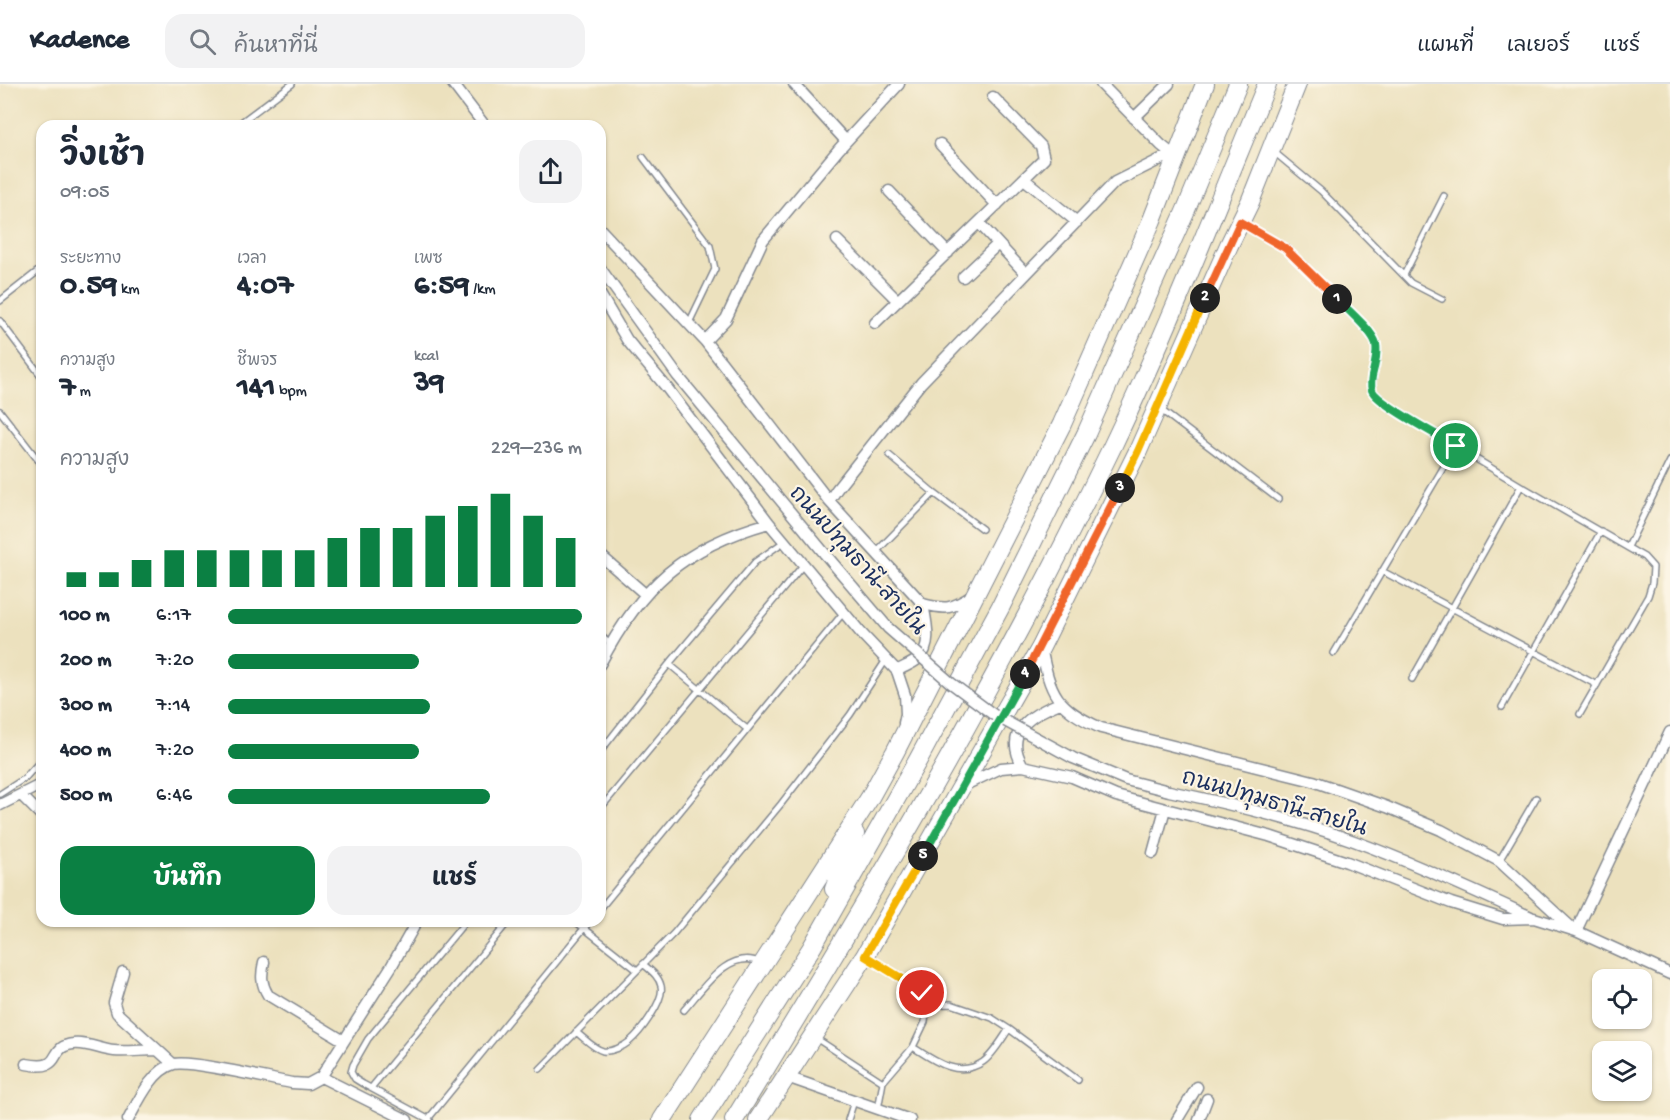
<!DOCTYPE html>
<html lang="th">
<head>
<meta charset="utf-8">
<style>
  :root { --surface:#fff; --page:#f2f2f3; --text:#1f2937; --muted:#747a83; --line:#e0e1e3; --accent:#0b8043 }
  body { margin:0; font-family:"Gochi Hand","Playpen Sans Thai",sans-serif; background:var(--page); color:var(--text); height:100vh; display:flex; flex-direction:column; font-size:22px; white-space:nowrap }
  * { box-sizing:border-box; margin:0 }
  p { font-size:20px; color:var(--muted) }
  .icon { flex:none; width:33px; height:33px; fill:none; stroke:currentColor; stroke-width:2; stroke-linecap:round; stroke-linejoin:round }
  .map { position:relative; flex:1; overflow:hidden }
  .sheet { position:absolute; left:36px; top:36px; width:570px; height:807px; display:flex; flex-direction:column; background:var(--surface); border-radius:18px; box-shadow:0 2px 4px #0004 }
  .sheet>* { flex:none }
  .fabs { position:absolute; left:1592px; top:885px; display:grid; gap:12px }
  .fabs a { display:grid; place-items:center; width:60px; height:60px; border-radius:12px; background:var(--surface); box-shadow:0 2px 4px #0004; font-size:30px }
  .pin { position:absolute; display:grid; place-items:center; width:51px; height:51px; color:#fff; margin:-26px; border:3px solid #fff; border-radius:50%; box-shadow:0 2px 6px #0007 }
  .km { position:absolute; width:30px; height:30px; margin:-15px; border-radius:50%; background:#222; color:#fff; font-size:16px; line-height:30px; text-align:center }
  .round { display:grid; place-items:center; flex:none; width:63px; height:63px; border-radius:18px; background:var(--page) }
  .headline { display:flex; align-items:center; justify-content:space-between; height:102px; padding:0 24px }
  h1 { font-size:33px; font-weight:700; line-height:45px }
  .stats { display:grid; grid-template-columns:repeat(3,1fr); gap:9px; height:102px; padding:6px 24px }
  .stats div { display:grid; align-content:center }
  .stats b { font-size:30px; font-weight:700 }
  .stats small { font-size:16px; font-weight:400 }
  .stats p { font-size:16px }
  .chart { height:168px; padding:12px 24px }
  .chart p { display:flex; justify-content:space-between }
  .chart svg { width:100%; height:108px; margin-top:6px; stroke:var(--accent); stroke-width:6 }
  .action { display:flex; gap:12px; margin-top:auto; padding:12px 24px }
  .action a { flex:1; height:69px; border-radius:18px; background:var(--accent); color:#fff; font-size:24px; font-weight:700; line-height:69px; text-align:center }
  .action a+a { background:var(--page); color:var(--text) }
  ul { padding:0 24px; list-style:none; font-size:20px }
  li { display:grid; grid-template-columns:96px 72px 1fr; align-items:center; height:45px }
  li i { height:15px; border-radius:8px; background:var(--accent) }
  header { display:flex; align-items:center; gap:36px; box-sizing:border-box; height:84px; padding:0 30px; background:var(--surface); border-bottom:2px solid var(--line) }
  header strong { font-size:28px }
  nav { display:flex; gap:33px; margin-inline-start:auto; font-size:21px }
  .search { width:420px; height:54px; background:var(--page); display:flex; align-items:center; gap:15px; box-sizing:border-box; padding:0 21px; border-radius:18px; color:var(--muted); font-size:22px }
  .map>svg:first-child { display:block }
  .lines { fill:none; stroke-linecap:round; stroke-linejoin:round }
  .service-casing { stroke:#84888e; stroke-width:8 }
  .minor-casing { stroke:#84888e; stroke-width:13 }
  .primary-casing { stroke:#84888e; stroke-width:20 }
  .service { stroke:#fff; stroke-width:5 }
  .minor { stroke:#fff; stroke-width:10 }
  .primary { stroke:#fff; stroke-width:18 }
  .minor-bridge-casing { stroke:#84888e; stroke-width:13; stroke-linecap:butt }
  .minor-bridge { stroke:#fff; stroke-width:10 }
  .split-1-casing { stroke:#fff; stroke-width:12 }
  .split-2-casing { stroke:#fff; stroke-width:12 }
  .split-3-casing { stroke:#fff; stroke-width:12 }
  .split-4-casing { stroke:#fff; stroke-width:12 }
  .split-5-casing { stroke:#fff; stroke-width:12 }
  .split-6-casing { stroke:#fff; stroke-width:12 }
  .split-1 { stroke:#22a559; stroke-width:8 }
  .split-2 { stroke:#f0652b; stroke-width:8 }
  .split-3 { stroke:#f5b400; stroke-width:8 }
  .split-4 { stroke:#f0652b; stroke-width:8 }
  .split-5 { stroke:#22a559; stroke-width:8 }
  .split-6 { stroke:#f5b400; stroke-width:8 }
  .labels { text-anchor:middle; stroke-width:4.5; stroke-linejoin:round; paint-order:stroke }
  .street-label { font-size:22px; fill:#1b2f5e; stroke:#fcf5e5 }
</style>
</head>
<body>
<header>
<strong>Kadence</strong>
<div class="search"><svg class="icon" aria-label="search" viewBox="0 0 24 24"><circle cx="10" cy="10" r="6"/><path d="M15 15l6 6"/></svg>ค้นหาที่นี่</div>
<nav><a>แผนที่</a><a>เลเยอร์</a><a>แชร์</a></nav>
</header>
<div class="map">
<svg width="1670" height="1036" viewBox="0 0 1670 1036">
  <rect width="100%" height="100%" fill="#fcf5e5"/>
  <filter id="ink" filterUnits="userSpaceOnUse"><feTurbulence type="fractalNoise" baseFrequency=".0167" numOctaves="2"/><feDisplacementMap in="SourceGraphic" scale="12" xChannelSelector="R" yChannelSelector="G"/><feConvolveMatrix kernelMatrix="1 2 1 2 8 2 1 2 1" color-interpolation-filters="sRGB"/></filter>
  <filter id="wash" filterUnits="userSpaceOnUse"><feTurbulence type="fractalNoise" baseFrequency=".008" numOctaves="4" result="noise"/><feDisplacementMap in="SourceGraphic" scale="24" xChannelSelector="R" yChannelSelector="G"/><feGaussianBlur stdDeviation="1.35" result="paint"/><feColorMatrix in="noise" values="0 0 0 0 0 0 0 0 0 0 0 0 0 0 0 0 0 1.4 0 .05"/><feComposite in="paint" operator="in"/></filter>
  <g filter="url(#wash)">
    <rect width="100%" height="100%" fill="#ece1be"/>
  </g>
  <g filter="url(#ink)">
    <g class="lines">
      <!-- service casing -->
      <g class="service-casing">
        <path id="service" d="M236 42 292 0
          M1274 68 1321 107 1411 199 1442 215
          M643 73 710 162 715 185 689 239
          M1244 141 1285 163 1368 247C1371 251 1375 256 1376 260 1380 274 1371 291 1372 306L1385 320 1521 402 1644 473 1653 483 1652 499 1648 512 1580 630
          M1404 191 1444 112
          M0 217 42 184
          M0 237 42 293
          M1161 326 1278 415
          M0 327 42 381
          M889 371 934 409 982 445
          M1628 463 1670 377
          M876 468 934 409
          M1382 487 1597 601
          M600 551 610 560
          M1334 569 1456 362
          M669 580 747 645
          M1412 595 1521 402
          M1502 623 1601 447
          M600 668 669 580 755 478 785 457
          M0 710 25 694 42 675
          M600 725 804 480
          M1499 777 1536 714
          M600 825 844 528
          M575 837 637 886
          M867 873 914 902 922 909 927 921 925 938 913 963
          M927 921 951 920 992 934 1009 945
          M684 926C703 905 729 863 761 879
          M576 948C584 954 594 965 603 967 611 968 623 963 629 958 640 949 665 916 661 902 659 892 650 886 643 880
          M814 953 883 998 913 963C933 976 958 995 983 978 993 971 1002 955 1009 945L1078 996
          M540 985 674 849 781 720 850 631 886 576
          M371 1004 509 837
          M878 1025 883 998
          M428 1035 363 1000 355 995 351 988 353 981 368 955 466 837
          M430 1036 428 1035 590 837
          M848 1036 854 1017"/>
      </g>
      <!-- minor casing -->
      <g class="minor-casing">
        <path id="minor" d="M453 0 485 42
          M794 0 846 57
          M1101 0 1161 61 1177 74
          M1134 34 1169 0
          M940 60 997 121
          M1024 95 1077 138
          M889 107 948 169
          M979 139 1026 190
          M600 145 705 257 829 417 923 520C947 526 951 525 972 512
          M837 156 898 217
          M600 184 677 291 825 470
          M963 193 998 160
          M600 210 627 256 667 304 769 439 861 549 897 587 905 611 906 630 904 639
          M875 239 1044 75 1041 62 993 13
          M705 257 726 235 763 156 839 65 899 0
          M829 417 837 405 921 299 1115 98 1163 74H1177
          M600 471 645 510
          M1041 563C1050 610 1056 624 1101 644L1313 697 1387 723 1441 746 1499 777 1572 844
          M600 580C641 502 683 463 769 439
          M897 587C903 583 912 580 918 575 933 563 926 537 923 520
          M1023 682C1002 647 1032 630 1060 619
          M963 702 1001 684 1023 682 1072 693 1116 712 1269 752 1347 778 1451 819 1503 835 1534 834 1576 847 1670 890
          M1169 707C1231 720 1294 735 1354 757 1414 779 1473 806 1531 833
          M21 711 42 732
          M0 721 38 702H42
          M1153 769 1165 725
          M1576 847 1670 648
          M264 878C261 891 261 900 268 911L344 957
          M123 888 114 919 117 929 173 980
          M26 980C66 988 46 963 73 960 87 958 101 966 114 967 128 968 143 966 157 966
          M321 993 407 1036
          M787 993 910 1036
          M128 1036C138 1018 152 986 174 980 191 976 269 995 292 999L308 1000 321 993 391 883 417 837
          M1177 1036 1197 1003
          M1199 1036 1207 1015"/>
      </g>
      <!-- primary casing -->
      <g class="primary-casing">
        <path id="primary" d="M834 805 855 750
          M662 1036 869 715 895 668 1062 340 1152 136 1205 0
          M702 1036 812 863 918 676 1001 522 1086 350 1185 128 1238 0
          M734 1036C869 816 1001 594 1113 361 1169 243 1217 121 1267 0
          M758 1036 865 872 1041 563 1138 367 1229 161 1250 118 1297 0"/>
      </g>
      <!-- service -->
      <use href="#service" class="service"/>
      <!-- minor -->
      <use href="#minor" class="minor"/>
      <!-- primary -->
      <use href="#primary" class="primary"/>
      <!-- minor-bridge casing -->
      <g class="minor-bridge-casing">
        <path id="minor-bridge" d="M825 470 888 544 951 599 994 631 1073 674 1126 696 1169 707"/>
      </g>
      <!-- minor-bridge -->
      <use href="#minor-bridge" class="minor-bridge"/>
    </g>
  </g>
  <g class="lines" filter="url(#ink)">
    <!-- split-1 casing -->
    <g class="split-1-casing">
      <path id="split-1" d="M1337 215C1347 225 1373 247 1376 260 1377 265 1376 274 1375 279 1374 287 1369 296 1372 306 1376 319 1441 353 1456 362"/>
    </g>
    <!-- split-2 casing -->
    <g class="split-2-casing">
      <path id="split-2" d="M1205 214 1240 138 1285 164 1337 215"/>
    </g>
    <!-- split-3 casing -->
    <g class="split-3-casing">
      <path id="split-3" d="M1120 404 1138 367 1205 214"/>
    </g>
    <!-- split-4 casing -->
    <g class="split-4-casing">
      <path id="split-4" d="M1025 590 1120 404"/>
    </g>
    <!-- split-5 casing -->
    <g class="split-5-casing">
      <path id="split-5" d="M923 772 1025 590"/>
    </g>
    <!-- split-6 casing -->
    <g class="split-6-casing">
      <path id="split-6" d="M922 909 914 902 865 872 923 772"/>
    </g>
    <!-- split-1 -->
    <use href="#split-1" class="split-1"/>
    <!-- split-2 -->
    <use href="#split-2" class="split-2"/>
    <!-- split-3 -->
    <use href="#split-3" class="split-3"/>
    <!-- split-4 -->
    <use href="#split-4" class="split-4"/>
    <!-- split-5 -->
    <use href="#split-5" class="split-5"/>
    <!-- split-6 -->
    <use href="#split-6" class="split-6"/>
  </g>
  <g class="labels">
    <!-- street labels -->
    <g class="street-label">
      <text transform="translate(859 475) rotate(48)" y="8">ถนนปทุมธานี-สายใน</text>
      <text transform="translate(1275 717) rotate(16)" y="8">ถนนปทุมธานี-สายใน</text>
    </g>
  </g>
</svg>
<div class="fabs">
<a><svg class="icon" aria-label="locate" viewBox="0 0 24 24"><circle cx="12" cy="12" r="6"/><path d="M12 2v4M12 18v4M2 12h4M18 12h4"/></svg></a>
<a><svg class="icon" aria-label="layers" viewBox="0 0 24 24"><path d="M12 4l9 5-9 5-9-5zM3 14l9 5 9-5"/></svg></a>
</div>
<div class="pin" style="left:1456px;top:362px;background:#1e9e55"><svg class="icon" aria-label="arrive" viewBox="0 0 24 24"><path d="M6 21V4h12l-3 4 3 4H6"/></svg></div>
<div class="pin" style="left:922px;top:909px;background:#d93025"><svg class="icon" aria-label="check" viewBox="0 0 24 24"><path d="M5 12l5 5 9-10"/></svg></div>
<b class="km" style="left:1337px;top:215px">1</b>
<b class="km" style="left:1205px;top:214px">2</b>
<b class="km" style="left:1120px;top:404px">3</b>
<b class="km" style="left:1025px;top:590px">4</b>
<b class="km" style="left:923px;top:772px">5</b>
<section class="sheet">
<div class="headline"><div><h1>วิ่งเช้า</h1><p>09:05</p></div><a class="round"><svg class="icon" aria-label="share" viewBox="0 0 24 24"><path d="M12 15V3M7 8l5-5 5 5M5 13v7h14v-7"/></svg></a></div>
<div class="stats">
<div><p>ระยะทาง</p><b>0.59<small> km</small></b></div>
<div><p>เวลา</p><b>4:07</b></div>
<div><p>เพซ</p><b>6:59<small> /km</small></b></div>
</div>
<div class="stats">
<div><p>ความสูง</p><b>7<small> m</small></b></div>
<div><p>ชีพจร</p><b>141<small> bpm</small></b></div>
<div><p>kcal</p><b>39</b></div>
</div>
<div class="chart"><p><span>ความสูง</span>229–236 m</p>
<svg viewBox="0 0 160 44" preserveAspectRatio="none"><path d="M5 44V38M15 44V38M25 44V33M35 44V29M45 44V29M55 44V29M65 44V29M75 44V29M85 44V24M95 44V20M105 44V20M115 44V15M125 44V11M135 44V6M145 44V15M155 44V24"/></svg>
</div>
<ul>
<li><b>100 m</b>6:17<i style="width:100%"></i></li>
<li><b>200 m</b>7:20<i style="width:54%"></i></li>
<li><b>300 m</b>7:14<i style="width:57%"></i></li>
<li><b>400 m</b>7:20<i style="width:54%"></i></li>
<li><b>500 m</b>6:46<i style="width:74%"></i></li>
</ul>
<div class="action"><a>บันทึก</a><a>แชร์</a></div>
</section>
</div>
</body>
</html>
